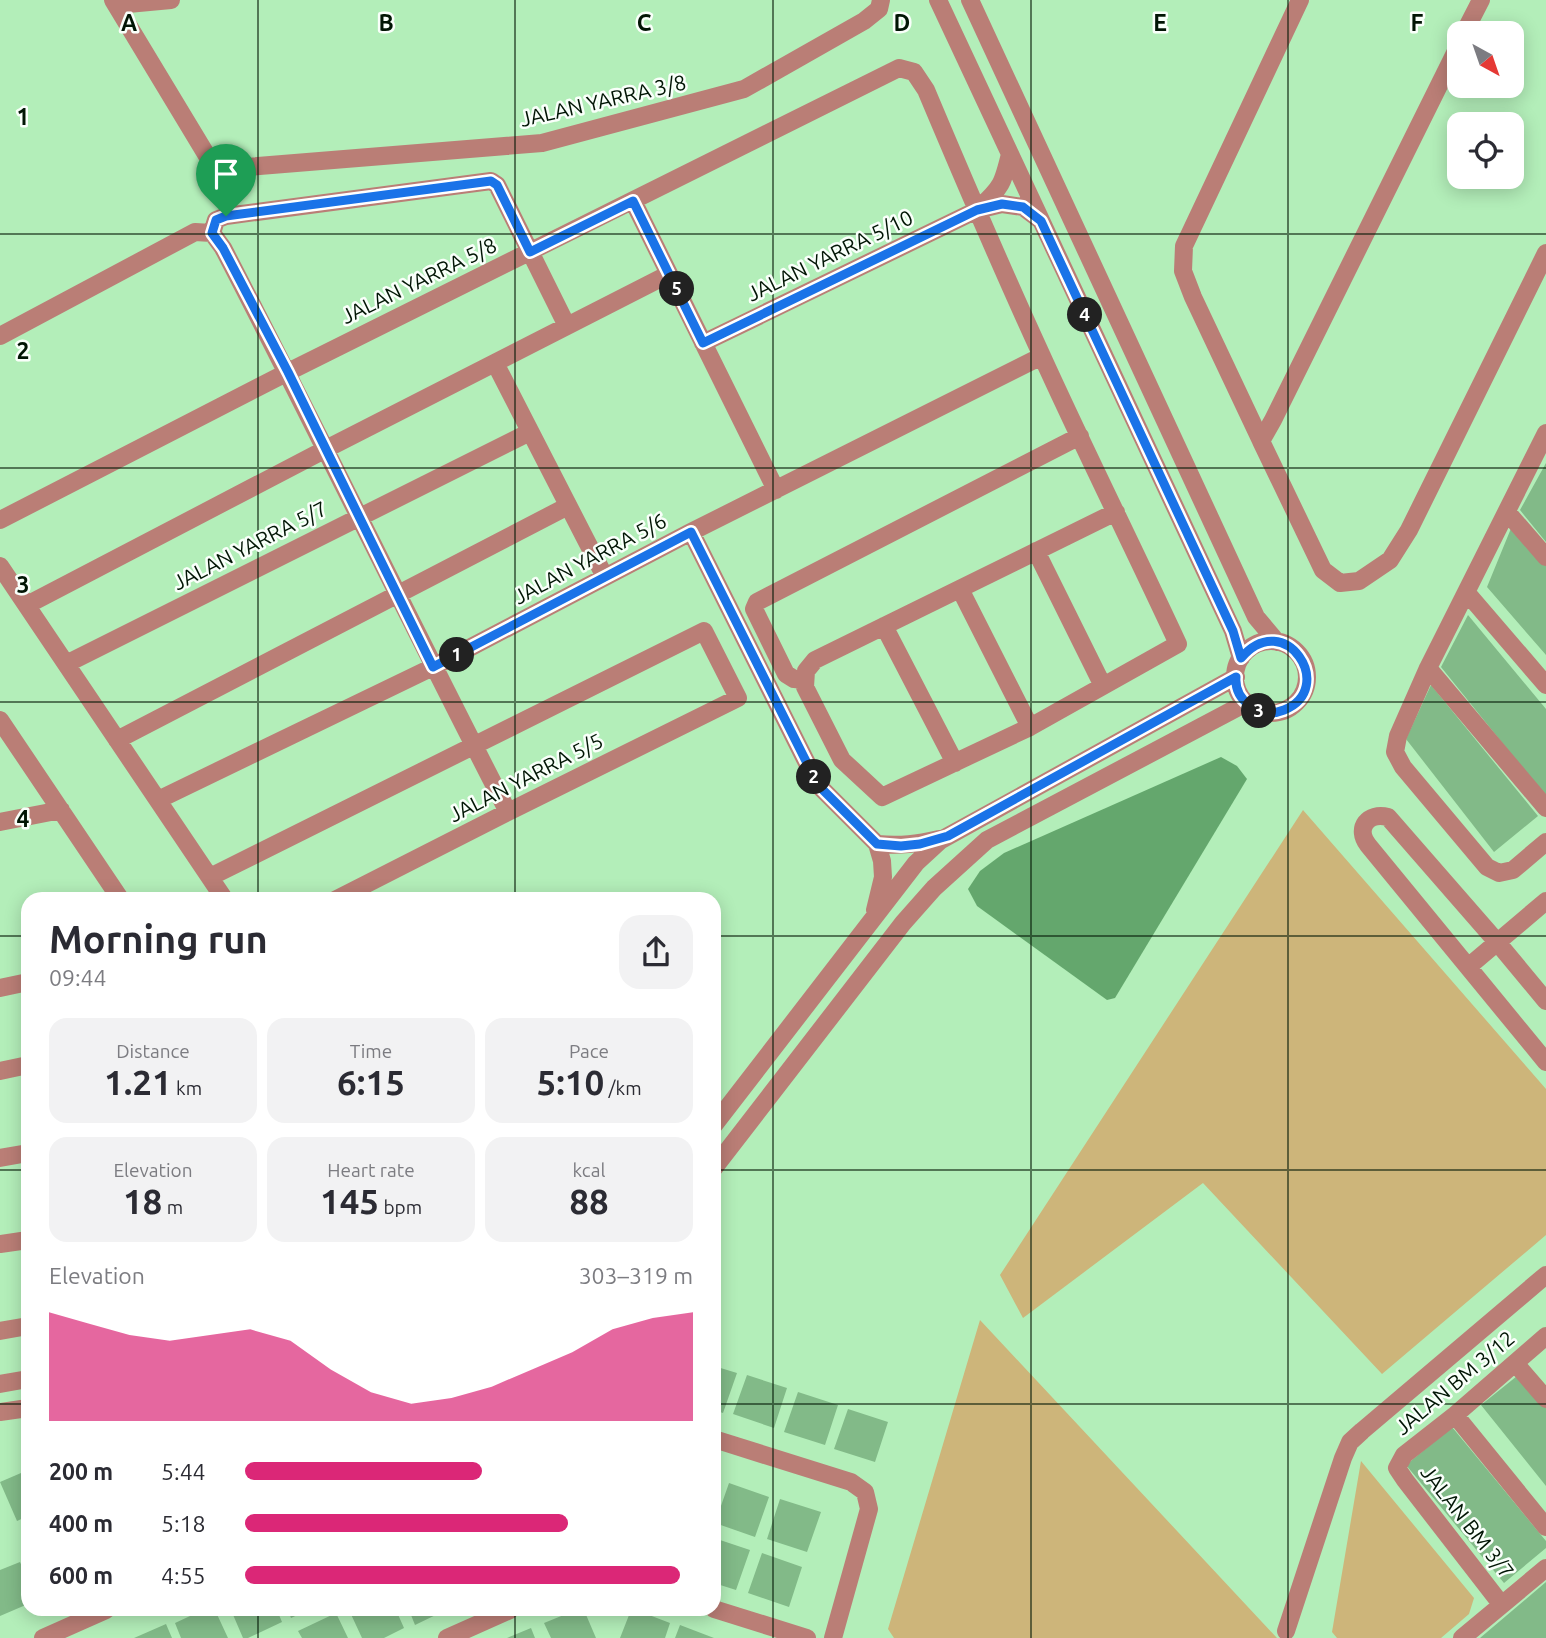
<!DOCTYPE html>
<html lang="en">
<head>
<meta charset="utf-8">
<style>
  :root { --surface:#fff; --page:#f2f2f3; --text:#2b2b33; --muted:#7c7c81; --accent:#db2777 }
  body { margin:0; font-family:Ubuntu,sans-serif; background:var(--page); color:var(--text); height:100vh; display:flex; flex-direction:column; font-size:26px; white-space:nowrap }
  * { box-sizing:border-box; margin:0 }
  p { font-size:23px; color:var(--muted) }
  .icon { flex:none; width:38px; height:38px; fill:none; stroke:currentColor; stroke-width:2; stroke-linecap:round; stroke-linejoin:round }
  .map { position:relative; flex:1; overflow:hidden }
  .sheet { position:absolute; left:21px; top:892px; width:700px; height:724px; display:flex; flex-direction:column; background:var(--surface); border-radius:21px; box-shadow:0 4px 18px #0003 }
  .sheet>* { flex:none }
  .needle { width:46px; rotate:140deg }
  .controls { position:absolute; left:1447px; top:21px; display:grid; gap:14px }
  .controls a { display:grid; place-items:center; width:77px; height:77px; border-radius:14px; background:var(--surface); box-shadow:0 4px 18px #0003; font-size:35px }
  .pin { position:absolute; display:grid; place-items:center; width:60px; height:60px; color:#fff; margin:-72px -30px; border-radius:50% 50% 50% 0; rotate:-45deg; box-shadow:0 0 7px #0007 }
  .pin .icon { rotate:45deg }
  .km { position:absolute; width:35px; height:35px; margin:-18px; border-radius:50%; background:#222; color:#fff; font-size:19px; line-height:35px; text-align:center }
  .round { display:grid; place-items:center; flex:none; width:74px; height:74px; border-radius:21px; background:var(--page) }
  .summary { display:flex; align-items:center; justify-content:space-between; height:119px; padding:0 28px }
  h1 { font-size:38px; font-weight:700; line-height:52px }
  .figures { display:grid; grid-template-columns:repeat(3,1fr); gap:10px; height:119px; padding:7px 28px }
  .figures div { display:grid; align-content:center; border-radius:18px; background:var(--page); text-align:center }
  .figures b { font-size:35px; font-weight:700 }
  .figures small { font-size:19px; font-weight:400 }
  .figures p { font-size:19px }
  .chart { height:196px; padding:14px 28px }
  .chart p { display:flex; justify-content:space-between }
  .chart svg { width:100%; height:126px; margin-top:7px; fill:var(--accent); opacity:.7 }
  ul { padding:0 28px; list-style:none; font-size:23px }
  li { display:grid; grid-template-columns:112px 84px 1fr; align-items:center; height:52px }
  li i { height:18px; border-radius:9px; background:var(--accent) }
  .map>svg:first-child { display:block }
  .green { fill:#cdb57a }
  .water { fill:#64a76d }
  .building { fill:#82ba88 }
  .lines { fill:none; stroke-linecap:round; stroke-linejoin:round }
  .minor { stroke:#ba7e76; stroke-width:18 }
  .route-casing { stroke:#fff; stroke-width:14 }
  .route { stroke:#1a73e8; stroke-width:9 }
  .grid { fill:none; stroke:#011504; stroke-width:2; stroke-opacity:0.55 }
  .labels { text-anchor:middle; stroke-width:5; stroke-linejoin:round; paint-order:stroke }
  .street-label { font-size:21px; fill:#011504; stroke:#f9fffa }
  .grid-label { font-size:23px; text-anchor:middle; font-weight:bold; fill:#011504; stroke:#f9fffa; stroke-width:5; stroke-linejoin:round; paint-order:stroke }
</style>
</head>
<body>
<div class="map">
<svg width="1546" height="1638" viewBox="0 0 1546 1638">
  <rect width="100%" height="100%" fill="#b3eeb9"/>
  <!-- green -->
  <path class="green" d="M1303 810 1546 1089V1235L1382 1374 1203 1183 1023 1318 1000 1275Z
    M980 1320 1277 1638H894L888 1629Z
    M1361 1461 1474 1598 1469 1614 1441 1638H1337L1332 1632Z"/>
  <!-- water -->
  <path class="water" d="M1221 757 1237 766 1247 779 1115 998 1107 1000 977 906 968 889 980 871 1004 853Z"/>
  <!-- building -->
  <path class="building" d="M1546 463V542L1520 510Z
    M1512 526 1546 566V655L1487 587Z
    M1468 615 1546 709V797L1441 667Z
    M1431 685 1538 816 1494 852 1406 739Z
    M714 1366 737 1373 723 1413 714 1410Z
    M1522 1372 1546 1402V1486L1481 1405Z
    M747 1375 787 1388 774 1428 733 1414Z
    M798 1392 838 1405 825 1445 784 1432Z
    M848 1409 888 1422 875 1462 834 1449Z
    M1452 1427 1546 1541V1548L1504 1583 1406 1465Z
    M28 1470V1516L17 1521 0 1482Z
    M729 1483 769 1497 755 1537 715 1523Z
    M780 1499 821 1512 807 1552 767 1539Z
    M714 1538 750 1550 736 1590 714 1583Z
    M762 1553 802 1567 789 1607 748 1593Z
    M20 1562 28 1580V1604L0 1616V1570Z
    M1546 1582V1638H1480Z
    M203 1610H215L228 1638H181L175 1623Z
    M231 1610H277L282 1622 248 1638H243Z
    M288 1610H308L291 1618Z
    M349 1610H396L404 1628 384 1638H362Z
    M409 1610H446L415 1625Z
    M576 1610H584L596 1638H551L544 1623Z
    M631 1610H636L670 1623 665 1638H620Z
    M336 1613 348 1638H302L298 1631Z
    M166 1624 172 1638H134Z
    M680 1625 714 1638H675Z
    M531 1628 535 1638H507Z"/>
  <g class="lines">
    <!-- minor -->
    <path class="minor" d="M113 0 212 164 216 168 222 169 542 143 744 89 864 21 879 9 881 0
      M938 0 1233 631 1241 658
      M970 0 1256 617 1277 642
      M117 5 171 0
      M1464 33 1481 0
      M1460 43 1273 420 1261 441 1323 570 1340 583 1359 581 1390 560 1409 530 1546 253
      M633 201 776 490
      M979 208C1002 187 1003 183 1010 154
      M212 233 223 248C320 435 411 624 508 812
      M212 233 216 220 226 216 491 181 497 185 567 326
      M0 336 195 232 212 233
      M703 343 977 210 1002 204 1023 207 1039 219
      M495 363 605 577
      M1546 433 1428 668 1398 736 1395 752 1403 767 1487 867 1499 873 1513 870 1546 842
      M1261 441 1193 297 1183 271 1184 246 1300 0
      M1507 512 1546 557
      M0 520 288 372 899 68 914 72 926 90C963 178 1001 267 1041 354 1085 451 1133 547 1178 644L1030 727 882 797 842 760 805 687 806 671 815 660 1116 512
      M691 532 818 785 877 844 882 861 883 877 875 910
      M1036 551 1103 686
      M0 566 225 900
      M960 589 1030 727
      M1467 593 1546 685
      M27 605 326 449 669 274
      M884 626 955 763
      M1235 677a36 36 0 1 1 72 0a36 36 0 1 1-72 0Z
      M66 664 530 432
      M1428 668 1546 808
      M805 680 794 679 786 674 754 609 757 602 1080 436
      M0 720 121 900
      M117 740 568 506
      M158 800 433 667 691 532 1042 356
      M0 822 61 810
      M877 844C901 846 917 844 939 839
      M210 877 704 631 738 698 508 812 335 900
      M1468 967 1546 901
      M0 988 28 982
      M1546 1001 1497 942 1388 817C1368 812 1355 828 1368 845L1546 1062
      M0 1071 28 1065
      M714 1125 916 863 941 840 1236 677
      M0 1158 28 1153
      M714 1168 903 923 934 888 987 840 1246 703
      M0 1244 28 1240
      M0 1331 28 1326
      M1515 1363 1546 1399
      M0 1384 28 1379
      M0 1412 28 1408
      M1455 1415 1546 1527
      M714 1439 851 1482 865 1492 869 1509 833 1638
      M1501 1604 1405 1480 1397 1468 1404 1455 1455 1415 1546 1336
      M714 1609 807 1638
      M1286 1631 1343 1458 1350 1442 1362 1431 1546 1275
      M43 1638 106 1610
      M447 1638 510 1610
      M1462 1638 1546 1568"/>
  </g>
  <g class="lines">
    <!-- route casing -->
    <g class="route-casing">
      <path id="route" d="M491 181 497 185 530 252 633 201 703 343 977 210 1002 204 1023 207 1041 221 1233 631 1241 658C1285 606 1338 689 1284 710 1272 715 1259 713 1249 705 1240 698 1235 688 1236 677L948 836 920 844 901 846 877 844 818 785 691 532 433 667 288 372 223 248 212 233 216 220 226 216Z"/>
    </g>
    <!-- route -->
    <use href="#route" class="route"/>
  </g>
  <!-- grid -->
  <path class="grid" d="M258 0V900M515 0V900M773 0V1638M1031 0V1638M1288 0V1638M0 234H1546M0 468H1546M0 702H1546M0 936H28M714 936H1546M0 1170H28M714 1170H1546M0 1404H28M714 1404H1546M258 1610V1638M515 1610V1638"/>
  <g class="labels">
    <!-- street labels -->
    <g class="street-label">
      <text transform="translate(603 101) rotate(-13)" y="7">JALAN YARRA 3/8</text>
      <text transform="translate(830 256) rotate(-26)" y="7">JALAN YARRA 5/10</text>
      <text transform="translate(419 281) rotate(-26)" y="7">JALAN YARRA 5/8</text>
      <text transform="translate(250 546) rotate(-27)" y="7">JALAN YARRA 5/7</text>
      <text transform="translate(590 559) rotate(-28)" y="7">JALAN YARRA 5/6</text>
      <text transform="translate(526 778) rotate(-27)" y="7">JALAN YARRA 5/5</text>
      <text transform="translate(1455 1383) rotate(-40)" y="7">JALAN BM 3/12</text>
      <text transform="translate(1467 1522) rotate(52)" y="7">JALAN BM 3/7</text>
    </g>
  </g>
  <g class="grid-label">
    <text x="129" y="31">A</text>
    <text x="386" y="31">B</text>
    <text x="644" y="31">C</text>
    <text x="902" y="31">D</text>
    <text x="1160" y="31">E</text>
    <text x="1417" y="31">F</text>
    <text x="23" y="125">1</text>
    <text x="23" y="359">2</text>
    <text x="23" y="593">3</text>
    <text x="23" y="827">4</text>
  </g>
</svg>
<div class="controls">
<a><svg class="needle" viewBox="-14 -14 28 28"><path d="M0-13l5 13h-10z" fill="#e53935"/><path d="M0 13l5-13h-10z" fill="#7c7c81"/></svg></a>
<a><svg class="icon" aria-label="locate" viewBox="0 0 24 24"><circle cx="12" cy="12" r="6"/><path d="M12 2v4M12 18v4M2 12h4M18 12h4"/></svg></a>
</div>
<div class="pin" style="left:226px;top:216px;background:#1e9e55"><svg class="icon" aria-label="arrive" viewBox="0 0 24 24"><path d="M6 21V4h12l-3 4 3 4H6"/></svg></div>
<b class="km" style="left:457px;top:655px">1</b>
<b class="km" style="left:814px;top:777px">2</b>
<b class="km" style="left:1259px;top:711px">3</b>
<b class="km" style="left:1085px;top:315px">4</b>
<b class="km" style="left:677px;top:289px">5</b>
<section class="sheet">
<div class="summary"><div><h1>Morning run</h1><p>09:44</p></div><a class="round"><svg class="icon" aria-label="share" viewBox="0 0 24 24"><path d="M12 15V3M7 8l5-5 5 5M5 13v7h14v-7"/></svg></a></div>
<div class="figures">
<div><p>Distance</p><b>1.21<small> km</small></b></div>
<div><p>Time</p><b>6:15</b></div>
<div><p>Pace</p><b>5:10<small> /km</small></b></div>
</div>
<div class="figures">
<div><p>Elevation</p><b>18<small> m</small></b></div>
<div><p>Heart rate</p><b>145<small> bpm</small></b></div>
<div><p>kcal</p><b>88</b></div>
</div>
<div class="chart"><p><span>Elevation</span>303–319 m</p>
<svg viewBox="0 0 160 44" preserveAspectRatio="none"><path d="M0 44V6L10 10L20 14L30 16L40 14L50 12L60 16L70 26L80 34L90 38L100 36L110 32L120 26L130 20L140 12L150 8L160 6V44z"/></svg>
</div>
<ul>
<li><b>200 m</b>5:44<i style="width:53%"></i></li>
<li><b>400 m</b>5:18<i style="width:72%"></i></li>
<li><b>600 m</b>4:55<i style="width:97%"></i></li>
</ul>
</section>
</div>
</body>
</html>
